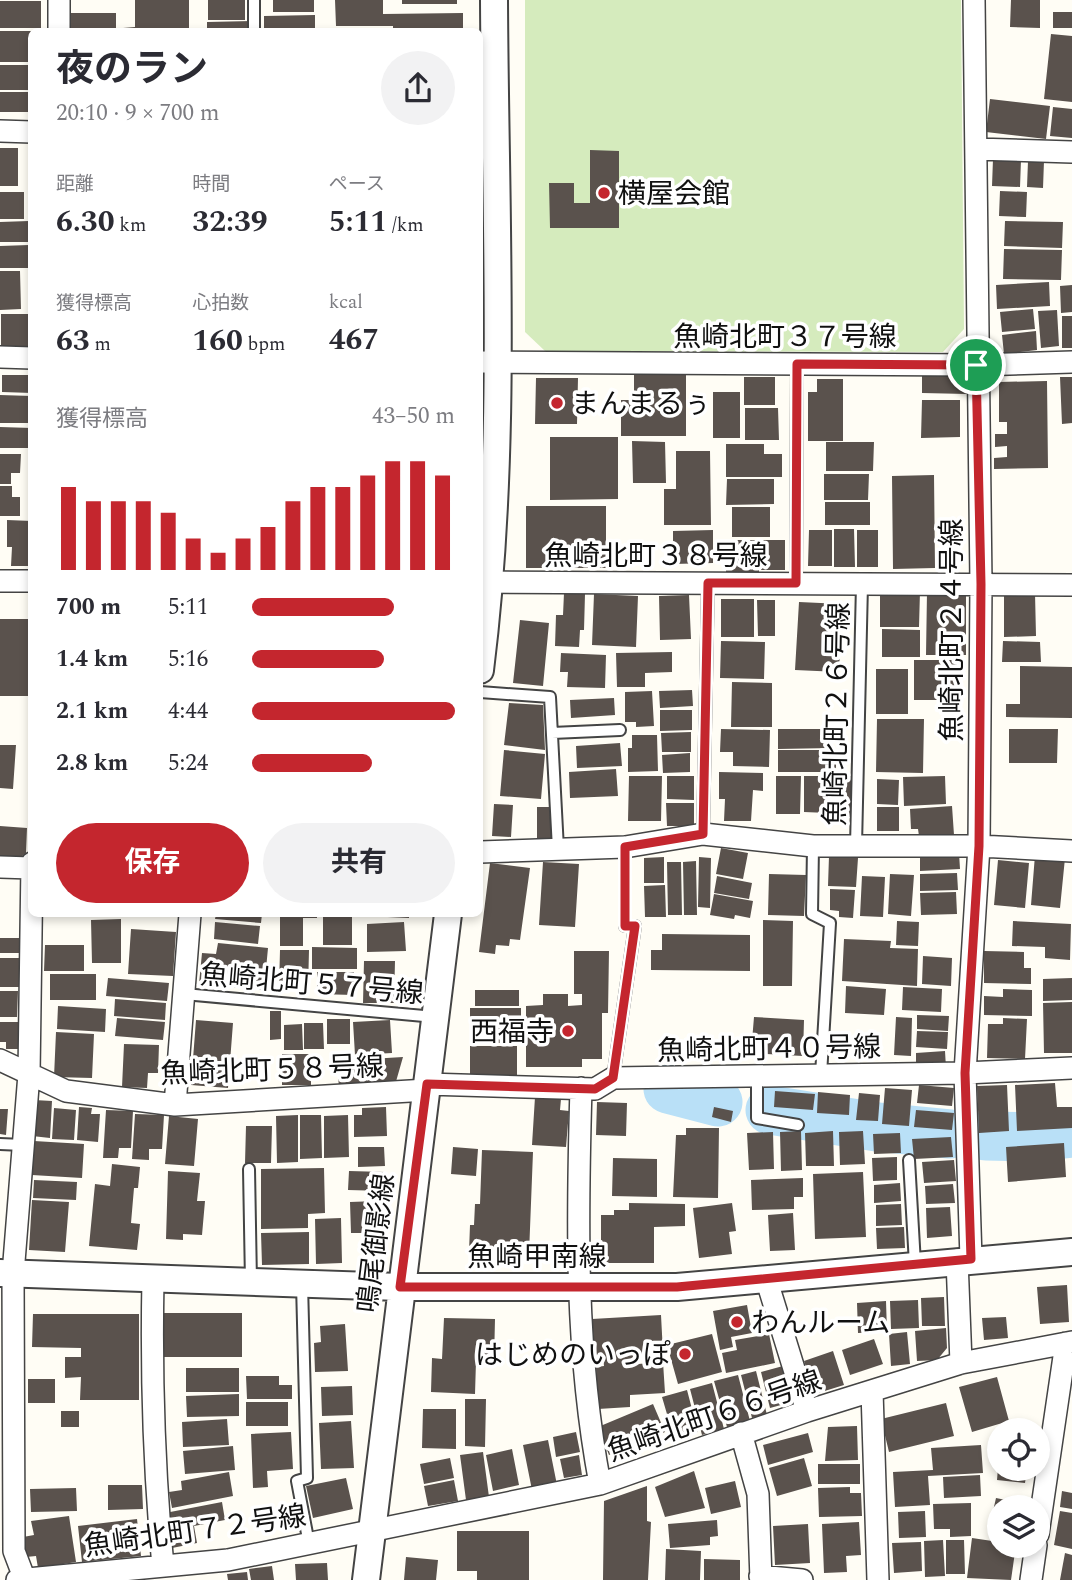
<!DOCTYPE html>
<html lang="ja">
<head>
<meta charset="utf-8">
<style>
  :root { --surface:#fff; --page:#f2f2f3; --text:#2b2b33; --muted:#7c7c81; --accent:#c4262e }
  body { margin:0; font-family:Spectral,"Noto Sans JP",serif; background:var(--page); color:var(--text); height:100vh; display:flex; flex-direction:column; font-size:26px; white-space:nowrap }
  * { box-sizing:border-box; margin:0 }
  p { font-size:23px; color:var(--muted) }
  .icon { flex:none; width:38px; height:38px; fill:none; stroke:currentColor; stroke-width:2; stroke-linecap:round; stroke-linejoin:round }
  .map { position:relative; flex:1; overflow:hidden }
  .drawer { position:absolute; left:28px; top:28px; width:455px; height:889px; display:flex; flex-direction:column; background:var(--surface); border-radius:10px; box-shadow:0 4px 10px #0003 }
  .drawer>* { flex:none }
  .fabs { position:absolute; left:987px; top:1418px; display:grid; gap:14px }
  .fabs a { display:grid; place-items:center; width:63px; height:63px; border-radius:50%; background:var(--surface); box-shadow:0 4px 10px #0003; font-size:35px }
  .pin { position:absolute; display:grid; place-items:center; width:60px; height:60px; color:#fff; margin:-30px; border:4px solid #fff; border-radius:50%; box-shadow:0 2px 7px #0007 }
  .round { display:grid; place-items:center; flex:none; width:74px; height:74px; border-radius:37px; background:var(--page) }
  .head { display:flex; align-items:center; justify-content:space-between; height:119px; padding:0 28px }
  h1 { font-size:38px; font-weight:700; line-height:52px }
  .metrics { display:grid; grid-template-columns:repeat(3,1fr); gap:10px; height:119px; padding:7px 28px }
  .metrics div { display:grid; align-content:center }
  .metrics b { font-size:30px; font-weight:700 }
  .metrics small { font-size:19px; font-weight:400 }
  .metrics p { font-size:19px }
  .chart { height:196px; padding:14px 28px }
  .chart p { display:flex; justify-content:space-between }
  .chart svg { width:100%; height:126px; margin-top:7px; stroke:var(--accent); stroke-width:6 }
  .button { display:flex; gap:14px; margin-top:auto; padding:14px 28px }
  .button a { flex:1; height:80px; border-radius:42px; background:var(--accent); color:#fff; font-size:28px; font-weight:700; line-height:80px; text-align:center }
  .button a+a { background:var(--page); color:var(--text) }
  ul { padding:0 28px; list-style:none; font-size:23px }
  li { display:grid; grid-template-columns:112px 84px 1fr; align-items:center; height:52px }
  li i { height:18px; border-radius:9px; background:var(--accent) }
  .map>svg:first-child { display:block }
  .green { fill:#d5ebbd }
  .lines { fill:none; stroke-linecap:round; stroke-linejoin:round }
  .river { stroke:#b9e0f7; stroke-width:49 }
  .building { fill:#5a524d }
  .service-casing { stroke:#444; stroke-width:14 }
  .minor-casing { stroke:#444; stroke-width:24 }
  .tertiary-casing { stroke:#444; stroke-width:30 }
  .service { stroke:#fff; stroke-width:10 }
  .minor { stroke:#fff; stroke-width:21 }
  .tertiary { stroke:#fff; stroke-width:26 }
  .route-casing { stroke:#fff; stroke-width:14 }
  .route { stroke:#c4262e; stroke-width:9 }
  .poi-dot { fill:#c4262e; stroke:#fff; stroke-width:2.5 }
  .labels { text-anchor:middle; stroke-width:7; stroke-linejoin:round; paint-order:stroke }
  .poi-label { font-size:28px; fill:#111; stroke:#fff; text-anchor:start }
  .street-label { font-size:28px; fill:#111; stroke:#fff }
</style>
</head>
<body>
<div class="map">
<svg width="1072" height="1580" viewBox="0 0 1072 1580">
  <rect width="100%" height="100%" fill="#fffdf5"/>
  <!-- green -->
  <path class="green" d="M525 0H961L964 329 943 352 545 351 525 332Z"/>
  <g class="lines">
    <!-- river -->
    <path class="river" d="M668 1089 718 1102
      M770 1110 877 1127 950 1134
      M986 1136 1037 1137 1072 1133"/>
  </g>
  <!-- building -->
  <path class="building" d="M135 0H189V32H123V28L135 27Z
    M208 0H245V20H208Z
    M273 0H314V12H273Z
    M335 0H383V14L463 13V32H393V26H336Z
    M402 0H457V4H402Z
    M1011 0H1040V28L1010 27Z
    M0 1H41V28H0Z
    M1053 12H1072V28H1053Z
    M69 13H116V32H69Z
    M315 15V32H264V16Z
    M252 21V32H207V22Z
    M0 31H32L29 62H0Z
    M1051 34 1072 36V102L1044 99Z
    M0 65H32V90H0Z
    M0 92H32V112H0Z
    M990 99 1050 106 1046 139 986 132Z
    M1053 107 1072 109V138L1050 136Z
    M0 148H18V186H0Z
    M590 150 619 151V228H550L549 183H574V203H590Z
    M993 159 1021 160 1020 187 992 186Z
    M1028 161H1044L1043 188 1027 187Z
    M1000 191 1027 192 1026 217 999 216Z
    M0 192H24V219H0Z
    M29 221V242H0V222Z
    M1005 221 1063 222 1062 248 1004 246Z
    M29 245V268H0V246Z
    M1004 249 1062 250 1061 280 1003 279Z
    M0 271H20L21 309 0 310Z
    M1049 282 1050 306 997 309 996 285Z
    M1072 285V312L1061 313 1060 286Z
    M1033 309 1035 329 1002 332 1000 312Z
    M1057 310 1059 346 1041 348 1038 311Z
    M1 314H31V348H1Z
    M1062 316H1072V348H1062Z
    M1036 331 1037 350 1004 354 1002 335Z
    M634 371H686V436H621V400H634Z
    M2 375H32V393L2 392Z
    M922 375 967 376V394L922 393Z
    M744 377H775V405H744Z
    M1060 377H1072V423L1062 424Z
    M536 378H578L577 424H535Z
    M817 379H843V441H808V392H817Z
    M1047 381 1048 468 994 469V458L1007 457V446L995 447V434H1007V422H999V382Z
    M713 392H740V438H713Z
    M0 395 32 396V423H0Z
    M922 400H960V437L921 438Z
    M745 408H778L779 440H745Z
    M0 427 32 428V448H0Z
    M550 437H618V499L550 500Z
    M632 441 665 442 666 483H633Z
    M826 442H874L873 471H826Z
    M726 444H764V454H782V477H726Z
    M676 451H710L711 525H664V489H676Z
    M0 454H21L20 473H11V484H0Z
    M824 474H869L868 500H824Z
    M934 475 935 568 893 569 892 476Z
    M727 479H774V504L726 505Z
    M0 486H12V497H20V516H0Z
    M825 502H870V525H825Z
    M526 506H606V568H526Z
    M732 507H770V537H732Z
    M7 520 32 521V566H11L12 547H7Z
    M834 529H854L855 567H834Z
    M713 530V563L673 564V531Z
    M809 530H832V566H808Z
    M857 530H878V567H857Z
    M726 540H759V573H726Z
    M761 540H785V570H761Z
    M880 591H920L919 627H880Z
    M927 592H966V655H926Z
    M564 593 585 594 584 630H580L579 647 555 646 556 615H563Z
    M1035 593 1036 636 1004 637V594Z
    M594 594 638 596 636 647 592 645Z
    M689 595 691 639 660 640 659 596Z
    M721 599H754V637H721Z
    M757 600H775V636H758Z
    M799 602 842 604 839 672 795 670Z
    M0 619H32L31 696H0Z
    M520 620 549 623 543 686 513 683Z
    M882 629 920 630V657H882Z
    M721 641 765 642 764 679 720 678Z
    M1003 641 1040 642 1041 662H1002Z
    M672 652V672L645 673V687H617L616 653Z
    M561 653 606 655 605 688 567 687 568 672H560Z
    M914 660H957L956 700H914Z
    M1020 666 1072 667V718L1006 717V704H1020Z
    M876 669H908V714H876Z
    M732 682 772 683V727H731Z
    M692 690 693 706 660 708 659 691Z
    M652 691 654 726 636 727V722H625V692Z
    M614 698 615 715 571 718 570 700Z
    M509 703 543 705 545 750 504 745Z
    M660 710H692V730L660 731Z
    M877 719H924L923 773 876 772Z
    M721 729 770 730 769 767 733 766V752H720Z
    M778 729H832V748L778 749Z
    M1009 729H1058L1057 763H1009Z
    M691 732V752H662L661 733Z
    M632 735H657L658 771 628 772V748H632Z
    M620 743 622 766 577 768 576 746Z
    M0 745H16L13 789 0 788Z
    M504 750 545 754 541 799 500 796Z
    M778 750H836V772H778Z
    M690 753V772L663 773 662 755Z
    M616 769 618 796 570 798 569 772Z
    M719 772 763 773V791L753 790 751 821H724L725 799H719Z
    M629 776H662L661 821H628Z
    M667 776H694V800L667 799Z
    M776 776H801L800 814H776Z
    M804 776H828V813L804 812Z
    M832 776H852V817L831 816Z
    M945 776 946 804 904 806 903 777Z
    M877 779 899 780 898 805 877 804Z
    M666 803H694V826H667Z
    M494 804 513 805 511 837 492 836Z
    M952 806 954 835 919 836 918 829H911L910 809Z
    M537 807H551V842L537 841Z
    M877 807H899V831H877Z
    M0 826 27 828 26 853 20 858 0 857Z
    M721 848 748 853 743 879 716 874Z
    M959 853 960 869 920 871V855Z
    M1035 855 1065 858 1060 908 1031 905Z
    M829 856 858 858 856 887 828 886Z
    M664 857V883H644V858Z
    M699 857 711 858 710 908 698 907Z
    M998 860 1029 863 1025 908 994 905Z
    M696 861 697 915H684L683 862Z
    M543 862 579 864 575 927 539 925Z
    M667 862H681L682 915H668Z
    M490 863 530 868 520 940 510 939 509 946 496 945 495 954 479 952Z
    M957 873 958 890 920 891V874Z
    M769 874 806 875 804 916 768 915Z
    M890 874 914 875 911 916 888 914Z
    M717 876 752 883 749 899 714 893Z
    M862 876 885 877 883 917 860 916Z
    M665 885 666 917H645L644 886Z
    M830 889 855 890 853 918 839 917V911L830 910Z
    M956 892 957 914 921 915 920 893Z
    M714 894 753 901 750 918 735 915 734 919 710 915Z
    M216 914H262L261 923 215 919Z
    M280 914H317V918H303V946H280Z
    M323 914H352V945H323Z
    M366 914H409V918L366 916Z
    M121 919V963H92L91 920Z
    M763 920 793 921 792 986H763Z
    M897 921 919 922 918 946 896 945Z
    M1013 921 1071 924 1070 960 1045 958V947L1012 946Z
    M215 922 260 926 258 944 214 939Z
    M404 922 406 951 367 952V924Z
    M131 929 176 932 173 976 128 974Z
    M662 934 750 935V971L651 970V950H662Z
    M0 938H20V953H0Z
    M844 939 891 941 890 948 918 949 917 986 842 981Z
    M218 943 268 948 264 990 199 984 202 953 216 954Z
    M45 945H84V971H44Z
    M312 947 357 948V969H312Z
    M280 950H309L308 990 279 989Z
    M574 951H609L608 1013H602V1059H582V1067H526V1006L543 1005V994H568V1006L582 1005V994H574Z
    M984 951 1024 952V968H1031V984L984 983Z
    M923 956 952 958 951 986 922 984Z
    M0 958H21L20 987H0Z
    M364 961H395L394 1003H363Z
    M317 972H354V995L317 994Z
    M50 974H96V1000H50Z
    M108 978 169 983 167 1001 106 996Z
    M1072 978V1000L1043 1001V979Z
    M846 986 886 989 884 1015 845 1013Z
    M903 987 942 989 941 1012 902 1010Z
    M1003 989 1032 990V1016L984 1015V996L1003 997Z
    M475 990H519V1006H475Z
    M0 991H18L17 1017H0Z
    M115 999 166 1003 165 1020 114 1016Z
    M1072 1002V1053H1044L1043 1003Z
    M58 1006 106 1009 105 1032 57 1029Z
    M470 1008H521V1025H470Z
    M270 1011H281V1039L270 1040Z
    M917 1015 949 1016 948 1031 917 1029Z
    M754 1017 804 1020 803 1056 751 1053Z
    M896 1017 912 1018 911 1056 894 1055Z
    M117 1018 165 1022 163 1040 115 1036Z
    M1003 1018 1027 1019 1025 1059 987 1058 988 1024H1003Z
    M327 1019H350V1044H327Z
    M196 1020 233 1023 228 1088 191 1085Z
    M390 1020 392 1053 355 1055 353 1022Z
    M0 1022H21L20 1049H6V1042H0Z
    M304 1023H323L324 1049H304Z
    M302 1024 303 1050H284V1025Z
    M470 1027H517V1043H470Z
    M917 1031 948 1032 947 1049 916 1047Z
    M56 1032 94 1034 92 1078 54 1077Z
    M124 1044 159 1045 158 1073H148L147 1088 122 1087Z
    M470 1046H517V1076H470Z
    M945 1051 946 1068 916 1069V1053Z
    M282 1054H311V1085H282Z
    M403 1057 395 1085 339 1088 337 1061Z
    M1055 1083 1057 1107H1072V1128L1017 1131 1015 1085Z
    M919 1085 954 1088 952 1106 917 1103Z
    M1007 1085 1009 1131 979 1133 977 1086Z
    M885 1088 912 1090 909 1126 882 1124Z
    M775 1091 815 1094 813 1110 774 1107Z
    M818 1092 850 1095 849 1115 817 1113Z
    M859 1093 880 1095 878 1121 856 1120Z
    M535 1097 561 1099 560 1110 569 1111 566 1147 532 1145Z
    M34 1100 52 1101 50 1138 32 1136Z
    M597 1102 627 1103 626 1136 596 1135Z
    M79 1107 92 1108 91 1114H100L98 1142 77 1140Z
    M386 1107 387 1136 354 1137V1115H362V1108Z
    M714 1107 733 1111 731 1122 712 1117Z
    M54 1108 76 1110 74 1140 52 1139Z
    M0 1109H8L6 1135 0 1134Z
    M106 1110 133 1111 131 1148H119L118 1158H103Z
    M916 1110 954 1113 952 1130 914 1127Z
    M135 1114 164 1115 162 1149H149V1160L132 1159Z
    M298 1115V1162L277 1163 276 1116Z
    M300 1115H321L322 1158 300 1159Z
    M348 1115 349 1157 324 1158V1116Z
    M169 1116 198 1119 194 1166 165 1164Z
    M246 1126H272L271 1163H245Z
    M686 1128H719L718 1198 673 1197 676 1135H686Z
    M801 1131 802 1170 781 1171 780 1132Z
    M833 1131 834 1166H806L805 1133Z
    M863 1131 865 1164 840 1165 839 1132Z
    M773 1132 774 1169 749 1170 747 1133Z
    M900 1133 901 1153 874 1154 873 1134Z
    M951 1137 953 1157 914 1159 912 1139Z
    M34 1141 84 1144 82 1178 32 1175Z
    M1064 1143 1066 1177 1008 1182 1006 1147Z
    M358 1147H384L385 1166 358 1167Z
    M453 1147 478 1149 476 1176 451 1174Z
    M482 1150 533 1152 529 1254 469 1252 470 1225H474L475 1204H480Z
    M897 1157V1180L873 1181 872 1158Z
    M613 1158 657 1159V1197L612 1196Z
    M954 1160 956 1181 924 1183 922 1162Z
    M112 1164 140 1167 138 1188H134L131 1223 140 1224 137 1250 89 1246 95 1184 110 1186Z
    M324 1168 325 1213 308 1214V1228L261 1229V1169Z
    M168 1171 200 1173 197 1201H205L202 1235 183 1234V1240L166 1239Z
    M349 1171 385 1172V1191L348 1190Z
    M863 1172 866 1237 815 1239 813 1174Z
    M803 1178V1197H794V1209L752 1210 751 1180Z
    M34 1180 77 1182 76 1200 33 1198Z
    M900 1183 901 1201 874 1203V1185Z
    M953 1184 955 1203 926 1204 925 1186Z
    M32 1200 69 1202 65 1252 29 1250Z
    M377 1201 378 1233H351L350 1202Z
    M629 1203 685 1204V1226L654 1227V1263H606V1242H601V1215H614V1210H629Z
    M732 1203 736 1231 729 1232 732 1254 699 1258 693 1208Z
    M901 1204 902 1225 876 1226V1205Z
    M950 1207 952 1236 927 1238 926 1208Z
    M793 1213 795 1250 770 1251 768 1215Z
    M341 1218 342 1263 316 1264 315 1219Z
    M904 1227 905 1248 877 1249 876 1228Z
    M309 1232V1264L262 1265 261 1233Z
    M1067 1285 1069 1322 1040 1324 1037 1287Z
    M944 1297 945 1326H922L921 1298Z
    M918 1300 919 1328 891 1329 890 1301Z
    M886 1301 887 1332 858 1333 857 1303Z
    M747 1305 752 1333 731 1337 733 1347 720 1350 713 1311Z
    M162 1313H242V1357H162Z
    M33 1314H139V1400H80L81 1377 65 1378V1357H81V1348L32 1347Z
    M661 1315 663 1353 637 1355 638 1364 663 1362 665 1393 630 1395V1407L598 1409 596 1367 604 1366 603 1357H595L592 1319Z
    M1006 1317 1008 1338 984 1340 982 1318Z
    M444 1318 495 1319 494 1361H476L475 1394 431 1392 432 1358 442 1359Z
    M345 1324 348 1371 315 1372 314 1343 321 1342 320 1326Z
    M946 1328 947 1348 937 1360 917 1361 915 1331Z
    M907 1332 910 1364 891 1366 889 1334Z
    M712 1334 722 1372 678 1384 667 1345Z
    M769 1334 775 1363 726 1373 722 1353 737 1350 735 1340Z
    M874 1339 883 1364 850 1375 842 1350Z
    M833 1351 844 1385 815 1394 804 1361Z
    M783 1366 792 1402 770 1408 761 1372Z
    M186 1368H239V1392H186Z
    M756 1371 767 1415 752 1418 741 1375Z
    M738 1375 750 1421 727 1427 714 1381Z
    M246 1376H279V1385H292V1399H247Z
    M997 1377 1009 1421 972 1432 959 1387Z
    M28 1379H55V1403H28Z
    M712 1383 724 1429 702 1435 690 1389Z
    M352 1386 353 1415 322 1416 321 1387Z
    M687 1390 698 1432 674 1438 662 1397Z
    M239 1394V1416L187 1417 186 1396Z
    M465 1399H486L485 1447 465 1446Z
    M246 1402H288V1426H246Z
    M946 1403 954 1436 889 1452 881 1419Z
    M653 1404 665 1432 609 1455 598 1427Z
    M423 1409H456V1449L422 1448Z
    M61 1411H79V1427H61Z
    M227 1419 229 1445 183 1447 182 1422Z
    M351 1421 354 1468 321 1469 319 1423Z
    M857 1426 858 1460 825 1461 828 1427Z
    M291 1432 293 1469 267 1471 268 1487 253 1488 251 1434Z
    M576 1432 580 1452 556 1457 553 1437Z
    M808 1433 813 1452 768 1465 763 1445Z
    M548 1440 557 1485 532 1490 523 1445Z
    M981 1445 983 1473 928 1476 930 1505 895 1507 893 1472 933 1470 931 1448Z
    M233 1446 235 1470 185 1474 183 1451Z
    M512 1449 519 1485 493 1491 486 1455Z
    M483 1452 489 1497 466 1500 460 1455Z
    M579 1455 582 1475 564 1478 560 1459Z
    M450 1458 454 1478 424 1484 420 1464Z
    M804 1458 812 1486 777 1496 769 1468Z
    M818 1464H860V1484H818Z
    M998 1468H1027L1025 1483 997 1480Z
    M694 1471 705 1508 665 1517 655 1487Z
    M229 1472 233 1496 172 1508 169 1492 182 1490 181 1481Z
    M980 1475 981 1496 944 1498 943 1477Z
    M346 1478 353 1509 313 1518 306 1486Z
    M454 1480 458 1501 428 1506 424 1486Z
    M735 1481 741 1507 711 1514 705 1488Z
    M108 1485H142L143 1509 108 1510Z
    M647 1486V1521L651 1522 648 1580H603L604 1501Z
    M850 1487V1493H861L862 1516 819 1517 818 1488Z
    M76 1488 77 1511 31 1512 30 1489Z
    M1062 1491 1072 1493V1509L1060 1507Z
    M996 1498 1026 1504V1507H999V1522L991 1520Z
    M222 1502 225 1520 194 1526 197 1543 172 1548 165 1513Z
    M971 1503V1536L950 1537V1529H934L933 1504Z
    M925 1511 926 1537 899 1538 898 1512Z
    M1060 1511 1072 1513V1549L1054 1545Z
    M69 1516 76 1562 38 1568 36 1556 26 1557 23 1537 34 1535 31 1521Z
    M137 1519 141 1556 82 1562 78 1526Z
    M717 1520 718 1536 710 1537V1545L670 1548 668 1524Z
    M859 1522 861 1555 846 1556 847 1572 824 1573 822 1524Z
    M808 1524 810 1563 775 1565 773 1526Z
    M457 1531H529V1580H477V1571H457Z
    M972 1538 999 1542V1545H1016L1011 1580 967 1578Z
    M943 1540 945 1576 925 1577 924 1541Z
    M946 1540H964L965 1574H946Z
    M921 1542 922 1571 894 1573 892 1543Z
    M666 1549 701 1551 700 1580H665Z
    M1065 1553 1072 1555V1580H1060Z
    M406 1557 438 1560 436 1580H404Z
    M704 1559 740 1560V1580H704Z
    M327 1563 328 1580H296L295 1564Z
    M272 1566 274 1580H251L249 1569Z
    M247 1572 248 1580H228L227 1574Z"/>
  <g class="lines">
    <!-- service casing -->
    <g class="service-casing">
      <path id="service" d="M254 0V32
        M796 584 797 364
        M480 692 550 697 558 849
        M552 733 620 730
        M703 834 708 583
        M813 846 812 914 830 923 821 1075
        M856 846 862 584
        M184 994 435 1017
        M757 1076V1118L798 1125
        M613 1078 635 926H625V847
        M0 1144 23 1145
        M909 1160 915 1264
        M249 1169 251 1282
        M302 1284 307 1478 297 1481 309 1544"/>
    </g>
    <!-- minor casing -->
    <g class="minor-casing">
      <path id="minor" d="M59 0V32
        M0 131 32 132
        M976 149 1072 152
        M0 357 32 358
        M480 362 976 365 1072 362
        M0 581H32
        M480 582 1072 585
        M480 852 625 847 703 834 813 846H979L1072 851
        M0 867 31 868
        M0 1060 66 1091 175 1105 427 1090
        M427 1084 595 1089 613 1078 965 1073 1072 1068
        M581 1088C577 1223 575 1351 600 1484
        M175 1105 190 914
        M971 1259 965 1073 979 846 981 584 974 0
        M957 1260 961 1363
        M766 1278 807 1411
        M153 1279C151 1375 154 1470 163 1566
        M872 1391 878 1580
        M741 1433 758 1494 761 1580
        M1038 1534 1066 1343
        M760 1576 802 1580
        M17 1580 228 1560 600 1484 807 1411 961 1363 1072 1342
        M25 1580 14 1551 13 1274 29 1074 32 863
        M1031 1580 1036 1545"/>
    </g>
    <!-- tertiary casing -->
    <g class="tertiary-casing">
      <path id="tertiary" d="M480 670C508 448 495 223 494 0
        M0 1273 400 1287H677L1072 1252
        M366 1580 448 914"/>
    </g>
    <!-- service -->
    <use href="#service" class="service"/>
    <!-- minor -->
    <use href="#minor" class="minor"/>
    <!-- tertiary -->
    <use href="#tertiary" class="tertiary"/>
  </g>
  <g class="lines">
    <!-- route casing -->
    <g class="route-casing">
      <path id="route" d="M797 364 976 365 981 584 979 846 965 1073 971 1259 677 1287H400L427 1084 595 1089 613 1078 635 926H625V847L703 834 708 583H796Z"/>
    </g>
    <!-- route -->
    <use href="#route" class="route"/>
  </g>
  <!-- markers -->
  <g class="poi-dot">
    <circle cx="604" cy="193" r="7"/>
    <circle cx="557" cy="403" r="7"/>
    <circle cx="568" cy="1031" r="7"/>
    <circle cx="737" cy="1322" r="7"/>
    <circle cx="685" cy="1354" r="7"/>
  </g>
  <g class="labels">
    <!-- poi labels -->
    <g class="poi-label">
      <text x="618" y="203">横屋会館</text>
      <text x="571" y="413">まんまるぅ</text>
      <text x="554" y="1041" text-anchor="end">西福寺</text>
      <text x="751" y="1332">わんルーム</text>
      <text x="671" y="1364" text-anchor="end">はじめのいっぽ</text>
    </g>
    <!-- street labels -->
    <g class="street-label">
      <text x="785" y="346">魚崎北町３７号線</text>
      <text x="656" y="565">魚崎北町３８号線</text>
      <text transform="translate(951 630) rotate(-90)" y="10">魚崎北町２４号線</text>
      <text transform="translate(836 714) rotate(-89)" y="10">魚崎北町２６号線</text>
      <text transform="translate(312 983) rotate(5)" y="10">魚崎北町５７号線</text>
      <text transform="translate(769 1048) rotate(-1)" y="10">魚崎北町４０号線</text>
      <text transform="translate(272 1069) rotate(-2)" y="10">魚崎北町５８号線</text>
      <text transform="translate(375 1243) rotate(-83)" y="10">鳴尾御影線</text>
      <text x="537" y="1266">魚崎甲南線</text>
      <text transform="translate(714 1415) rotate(-19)" y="10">魚崎北町６６号線</text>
      <text transform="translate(195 1530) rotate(-8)" y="10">魚崎北町７２号線</text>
    </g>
  </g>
</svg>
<div class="fabs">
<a><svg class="icon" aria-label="locate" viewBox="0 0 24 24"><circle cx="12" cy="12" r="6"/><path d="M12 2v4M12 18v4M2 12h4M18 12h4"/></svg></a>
<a><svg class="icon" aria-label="layers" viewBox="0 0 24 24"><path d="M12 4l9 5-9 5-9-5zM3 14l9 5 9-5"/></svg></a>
</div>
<div class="pin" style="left:976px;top:365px;background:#1e9e55"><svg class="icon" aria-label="arrive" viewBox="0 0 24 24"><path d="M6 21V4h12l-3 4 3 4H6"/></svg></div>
<section class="drawer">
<div class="head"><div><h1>夜のラン</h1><p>20:10 · 9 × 700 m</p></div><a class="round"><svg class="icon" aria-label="share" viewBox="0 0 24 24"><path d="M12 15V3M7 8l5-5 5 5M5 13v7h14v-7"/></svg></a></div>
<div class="metrics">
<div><p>距離</p><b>6.30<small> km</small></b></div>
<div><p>時間</p><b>32:39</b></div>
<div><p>ペース</p><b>5:11<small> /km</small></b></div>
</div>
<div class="metrics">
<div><p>獲得標高</p><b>63<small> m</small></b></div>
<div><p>心拍数</p><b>160<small> bpm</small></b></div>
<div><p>kcal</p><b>467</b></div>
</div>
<div class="chart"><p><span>獲得標高</span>43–50 m</p>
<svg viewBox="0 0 160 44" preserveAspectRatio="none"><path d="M5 44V15M15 44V20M25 44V20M35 44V20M45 44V24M55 44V33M65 44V38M75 44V33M85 44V29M95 44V20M105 44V15M115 44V15M125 44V11M135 44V6M145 44V6M155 44V11"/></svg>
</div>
<ul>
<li><b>700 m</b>5:11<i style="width:70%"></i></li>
<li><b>1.4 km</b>5:16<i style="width:65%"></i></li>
<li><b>2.1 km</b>4:44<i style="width:100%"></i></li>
<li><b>2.8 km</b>5:24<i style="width:59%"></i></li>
</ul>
<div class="button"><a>保存</a><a>共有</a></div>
</section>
</div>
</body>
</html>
